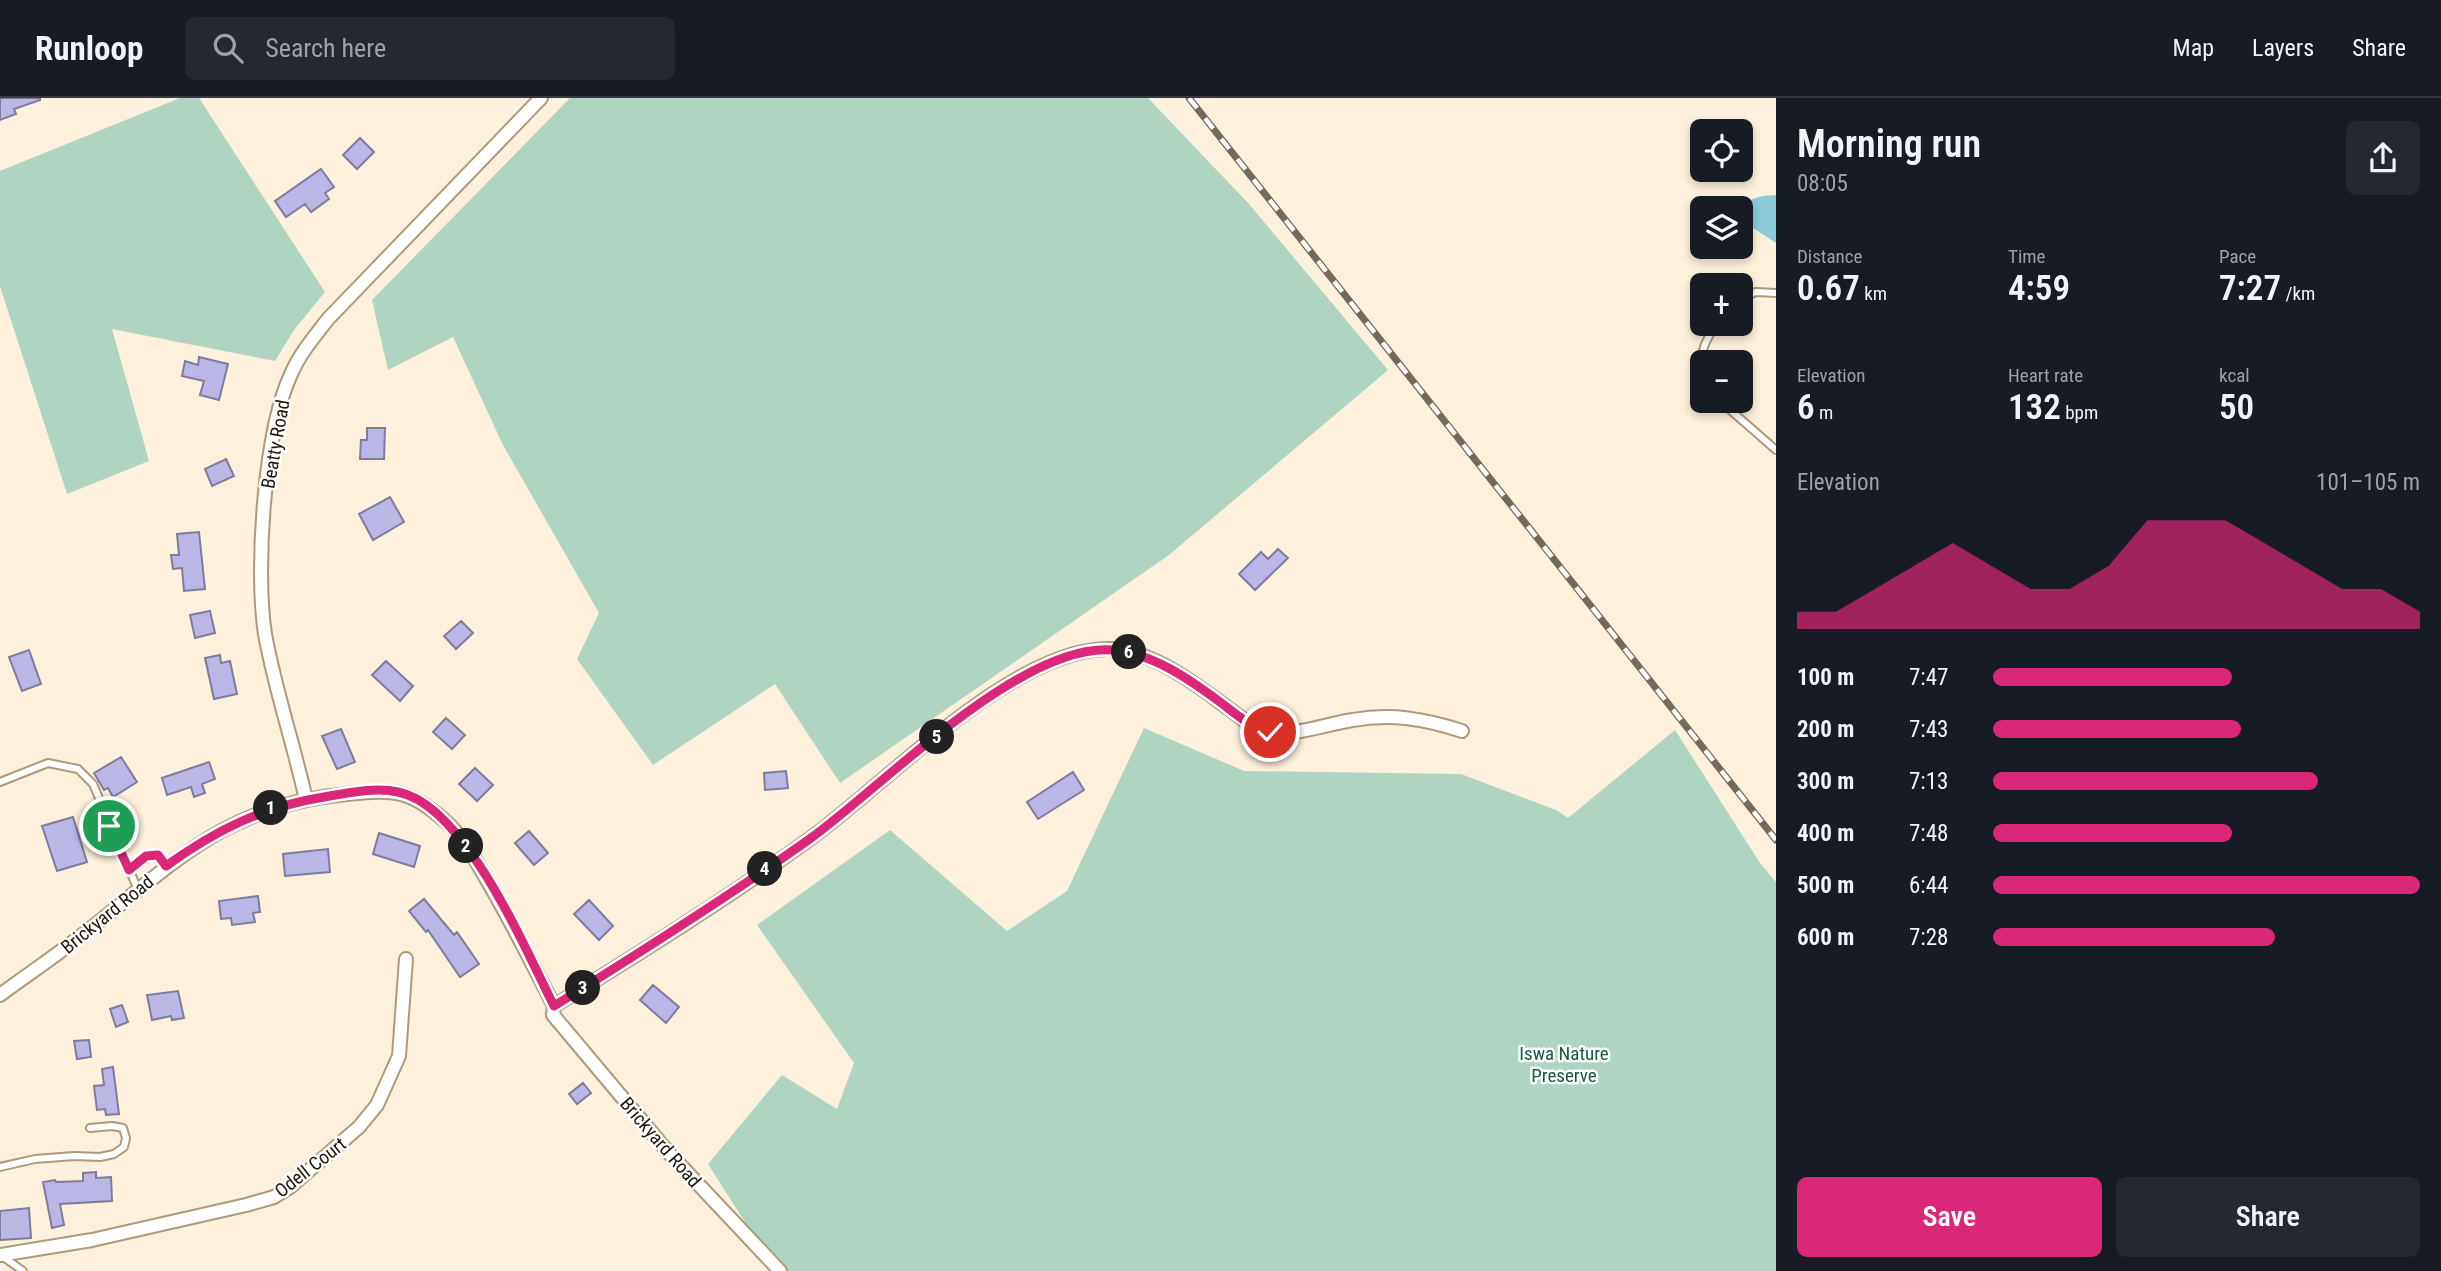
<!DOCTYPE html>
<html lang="en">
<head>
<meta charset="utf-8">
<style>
  :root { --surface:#171b24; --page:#242831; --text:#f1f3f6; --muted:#9ea1a6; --line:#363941; --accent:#db2777 }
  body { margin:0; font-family:"Roboto Condensed",sans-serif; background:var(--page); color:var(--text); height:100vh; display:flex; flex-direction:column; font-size:26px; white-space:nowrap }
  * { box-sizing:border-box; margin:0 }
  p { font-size:23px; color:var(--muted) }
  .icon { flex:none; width:38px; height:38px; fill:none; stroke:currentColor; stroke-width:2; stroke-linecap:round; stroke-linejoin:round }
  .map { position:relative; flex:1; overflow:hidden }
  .drawer { display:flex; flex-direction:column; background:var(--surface); width:665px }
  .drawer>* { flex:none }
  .fabs { position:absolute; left:1690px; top:21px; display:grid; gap:14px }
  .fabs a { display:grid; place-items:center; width:63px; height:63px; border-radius:10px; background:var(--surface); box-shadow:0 4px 10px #0003; font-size:35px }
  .pin { position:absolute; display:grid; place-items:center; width:60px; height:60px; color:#fff; margin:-30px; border:4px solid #fff; border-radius:50%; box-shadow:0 2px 7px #0007 }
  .km { position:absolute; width:35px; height:35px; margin:-18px; border-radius:50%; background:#222; color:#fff; font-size:19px; line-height:35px; text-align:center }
  .round { display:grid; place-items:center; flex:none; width:74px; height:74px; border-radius:10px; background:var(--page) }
  .head { display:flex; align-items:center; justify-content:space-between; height:119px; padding:0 21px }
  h1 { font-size:38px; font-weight:600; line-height:52px }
  .metrics { display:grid; grid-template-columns:repeat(3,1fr); gap:10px; height:119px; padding:7px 21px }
  .metrics div { display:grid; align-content:center }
  .metrics b { font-size:35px; font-weight:600 }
  .metrics small { font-size:19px; font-weight:400 }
  .metrics p { font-size:19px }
  .chart { height:196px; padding:14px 21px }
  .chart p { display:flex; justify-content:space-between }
  .chart svg { width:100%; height:126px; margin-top:7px; fill:var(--accent); opacity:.7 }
  .primary-button { display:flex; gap:14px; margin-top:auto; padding:14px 21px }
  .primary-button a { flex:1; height:80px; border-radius:10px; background:var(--accent); color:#fff; font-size:28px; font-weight:600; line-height:80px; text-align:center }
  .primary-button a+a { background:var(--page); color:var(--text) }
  ul { padding:0 21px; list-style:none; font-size:23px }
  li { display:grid; grid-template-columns:112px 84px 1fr; align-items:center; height:52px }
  li i { height:18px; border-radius:9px; background:var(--accent) }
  header { display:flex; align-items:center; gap:42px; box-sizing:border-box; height:98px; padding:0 35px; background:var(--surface); border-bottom:2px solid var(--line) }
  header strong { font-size:33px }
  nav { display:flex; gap:38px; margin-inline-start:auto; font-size:24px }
  .search { width:490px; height:63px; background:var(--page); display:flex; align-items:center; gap:18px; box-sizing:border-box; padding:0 24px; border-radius:10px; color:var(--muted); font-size:26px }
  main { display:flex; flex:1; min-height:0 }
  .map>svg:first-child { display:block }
  .green { fill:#b0d4c2 }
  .water { fill:#8bcad8 }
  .building { fill:#bab6e6; stroke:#7e7c9c; stroke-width:2 }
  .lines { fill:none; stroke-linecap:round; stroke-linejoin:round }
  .service-casing { stroke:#ae9a7b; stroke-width:10 }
  .minor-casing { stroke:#ae9a7b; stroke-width:16 }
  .service { stroke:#fff; stroke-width:6 }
  .minor { stroke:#fff; stroke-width:12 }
  .rail-casing { stroke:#746a5b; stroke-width:7 }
  .rail { stroke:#fff; stroke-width:4.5; stroke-dasharray:13; stroke-linecap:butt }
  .route-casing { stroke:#fff; stroke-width:14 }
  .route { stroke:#db2777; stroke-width:9 }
  .labels { text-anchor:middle; stroke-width:5; stroke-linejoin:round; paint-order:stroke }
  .street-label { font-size:19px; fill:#1f170b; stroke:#fff }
  .park-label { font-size:19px; fill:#175a41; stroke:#fff }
</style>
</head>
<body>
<header>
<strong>Runloop</strong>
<div class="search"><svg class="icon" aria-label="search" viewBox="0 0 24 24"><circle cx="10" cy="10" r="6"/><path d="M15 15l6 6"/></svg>Search here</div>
<nav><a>Map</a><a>Layers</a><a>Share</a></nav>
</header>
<main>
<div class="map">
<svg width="1776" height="1173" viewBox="0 0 1776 1173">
  <rect width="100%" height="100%" fill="#fdf0dc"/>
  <!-- green -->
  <path class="green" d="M180 0H199L325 194 294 232 275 263 112 231 149 363 67 396 0 188V73Z
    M570 0H1148L1249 106 1388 272 1169 457 840 685 775 586 653 667 577 561 599 515 503 347 453 239 388 272 372 202Z
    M1144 630 1244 673 1461 676 1556 712 1568 720 1675 632 1760 765 1776 784V1173H776L708 1066 782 977 837 1011 854 965 757 827 890 732 1007 833 1067 793Z"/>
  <!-- water -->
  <path class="water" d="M1776 97V145L1744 124C1739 100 1757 98 1776 97Z"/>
  <!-- building -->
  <path class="building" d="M0 0H40V2L14 11 16 16 0 22Z
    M360 40 374 54 357 71 343 57Z
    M321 71 334 89 325 95 329 101 311 114 305 106 286 119 275 103Z
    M199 259 228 266 219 302 200 297 204 283 182 278 185 263 198 267Z
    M367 330H385L384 361H360L361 342H367Z
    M226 361 234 378 212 388 205 371Z
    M390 399 404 424 373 442 359 416Z
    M199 434 205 491 184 493 182 470 173 471 171 457H179L177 436Z
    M1278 451 1288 460 1255 492 1239 476 1261 454 1268 461Z
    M210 513 215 535 195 540 190 517Z
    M461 523 473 535 456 551 444 538Z
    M29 552 41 586 22 593 9 559Z
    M220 557 221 565 230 563 237 596 214 601 205 560Z
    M386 563 413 588 400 603 372 577Z
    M446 620 465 637 452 651 433 634Z
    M341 631 355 664 337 671 322 638Z
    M121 659 137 684 113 699 108 690 104 692 94 675Z
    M209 664 215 681 202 686 205 695 194 699 191 689 167 697 162 680Z
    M475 670 493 687 477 703 459 686Z
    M786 673 788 690 765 692 764 675Z
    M1073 674 1084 692 1038 721 1027 704Z
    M73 719 87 764 57 773 42 728Z
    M529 733 548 755 534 767 515 745Z
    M379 735 420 748 414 769 373 756Z
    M328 751 330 774 285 778 283 756Z
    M258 798 260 814 253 815 255 824 232 827 231 820 221 821 219 803Z
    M424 801 454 837 457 834 479 866 460 879 428 832 426 834 409 813Z
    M589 802 613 828 599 842 574 816Z
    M653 887 679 909 666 925 640 902Z
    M178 893 184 920 172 922 171 918 152 922 147 897Z
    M122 907 128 924 116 929 110 911Z
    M89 942 91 959 77 961 74 943Z
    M113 969 119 1016 106 1017 105 1011 97 1012 94 988 104 987 102 971Z
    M583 985 591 995 577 1006 569 996Z
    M96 1074V1080L111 1079 112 1103 60 1106 64 1127 52 1130 43 1084 55 1082 56 1084 83 1083V1075Z
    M29 1110 31 1140 0 1142V1113Z"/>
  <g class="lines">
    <!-- service casing -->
    <g class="service-casing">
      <path id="service" d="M1741 200 1756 194 1776 195
        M1703 269C1698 254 1709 238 1716 226
        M1720 303 1776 352
        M0 684 48 665 78 671 93 686 138 792
        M129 772 153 756 157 757 166 768
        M0 1069 35 1061 74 1058 100 1059 114 1056 124 1049 126 1040 123 1030 112 1028 90 1030
        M2 1158 23 1173"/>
    </g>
    <!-- minor casing -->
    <g class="minor-casing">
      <path id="minor" d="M306 702C294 647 275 592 265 536 255 472 264 332 292 274 301 254 315 238 328 221L541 0
        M0 897C30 875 61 854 90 831 177 762 228 707 347 696 392 692 408 690 444 722 463 738 475 761 487 782 511 823 532 865 554 908L553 917 668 1054 780 1173
        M554 908C641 854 728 800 811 740 888 684 1011 553 1106 551 1150 550 1195 586 1228 610 1241 619 1253 632 1269 634 1297 638 1326 626 1353 622 1391 615 1425 621 1462 633
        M0 1157 92 1142 246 1107 274 1099 290 1089 359 1029 377 1007 399 958 406 861"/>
    </g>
    <!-- service -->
    <use href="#service" class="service"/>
    <!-- minor -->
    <use href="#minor" class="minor"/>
    <!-- rail casing -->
    <g class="rail-casing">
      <path id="rail" d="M1189 0 1776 742"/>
    </g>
    <!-- rail -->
    <use href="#rail" class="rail"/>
  </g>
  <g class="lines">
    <!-- route casing -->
    <g class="route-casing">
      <path id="route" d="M109 728 129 772 146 758 158 757 166 768C216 732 262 709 324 699 347 695 375 689 398 694 465 707 525 851 554 908 641 854 728 799 811 740 884 687 1021 545 1112 552 1152 555 1189 581 1220 604 1236 616 1250 629 1270 634"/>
    </g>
    <!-- route -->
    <use href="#route" class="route"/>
  </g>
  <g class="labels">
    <!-- street labels -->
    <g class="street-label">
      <text transform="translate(275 346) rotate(-80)" y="7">Beatty Road</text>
      <text transform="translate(107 816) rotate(-39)" y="7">Brickyard Road</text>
      <text transform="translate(661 1044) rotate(49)" y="7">Brickyard Road</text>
      <text transform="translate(310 1069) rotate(-38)" y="7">Odell Court</text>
    </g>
    <!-- park labels -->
    <g class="park-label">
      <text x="1564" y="962">Iswa Nature<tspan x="1564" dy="22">Preserve</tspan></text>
    </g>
  </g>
</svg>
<div class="fabs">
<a><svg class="icon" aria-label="locate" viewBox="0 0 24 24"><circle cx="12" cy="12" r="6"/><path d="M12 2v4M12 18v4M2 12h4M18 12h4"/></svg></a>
<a><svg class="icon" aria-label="layers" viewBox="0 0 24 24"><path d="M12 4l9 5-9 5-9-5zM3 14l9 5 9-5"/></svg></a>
<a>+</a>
<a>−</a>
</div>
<div class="pin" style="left:109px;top:728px;background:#1e9e55"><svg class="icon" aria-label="arrive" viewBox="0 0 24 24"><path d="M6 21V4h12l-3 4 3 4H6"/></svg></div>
<div class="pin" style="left:1270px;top:634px;background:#d93025"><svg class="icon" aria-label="check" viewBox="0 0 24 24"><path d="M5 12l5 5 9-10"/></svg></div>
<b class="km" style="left:271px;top:710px">1</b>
<b class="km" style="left:466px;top:748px">2</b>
<b class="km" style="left:583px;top:890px">3</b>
<b class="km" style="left:765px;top:771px">4</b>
<b class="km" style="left:937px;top:639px">5</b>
<b class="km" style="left:1129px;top:554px">6</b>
</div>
<section class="drawer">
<div class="head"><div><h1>Morning run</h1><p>08:05</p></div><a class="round"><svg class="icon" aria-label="share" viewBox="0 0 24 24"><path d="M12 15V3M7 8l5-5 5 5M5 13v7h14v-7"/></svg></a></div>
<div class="metrics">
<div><p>Distance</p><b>0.67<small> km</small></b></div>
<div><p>Time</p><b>4:59</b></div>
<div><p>Pace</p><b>7:27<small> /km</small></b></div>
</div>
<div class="metrics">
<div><p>Elevation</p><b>6<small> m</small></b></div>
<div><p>Heart rate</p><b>132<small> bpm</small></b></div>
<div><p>kcal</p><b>50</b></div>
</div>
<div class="chart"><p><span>Elevation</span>101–105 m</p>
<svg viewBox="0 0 160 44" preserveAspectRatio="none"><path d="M0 44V38L10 38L20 30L30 22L40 14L50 22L60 30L70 30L80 22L90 6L100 6L110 6L120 14L130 22L140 30L150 30L160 38V44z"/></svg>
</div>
<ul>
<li><b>100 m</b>7:47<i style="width:56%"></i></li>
<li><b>200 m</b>7:43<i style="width:58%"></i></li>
<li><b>300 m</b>7:13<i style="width:76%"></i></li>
<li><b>400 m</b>7:48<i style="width:56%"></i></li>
<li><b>500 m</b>6:44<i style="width:100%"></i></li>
<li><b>600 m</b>7:28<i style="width:66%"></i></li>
</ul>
<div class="primary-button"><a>Save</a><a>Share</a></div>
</section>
</main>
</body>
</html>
